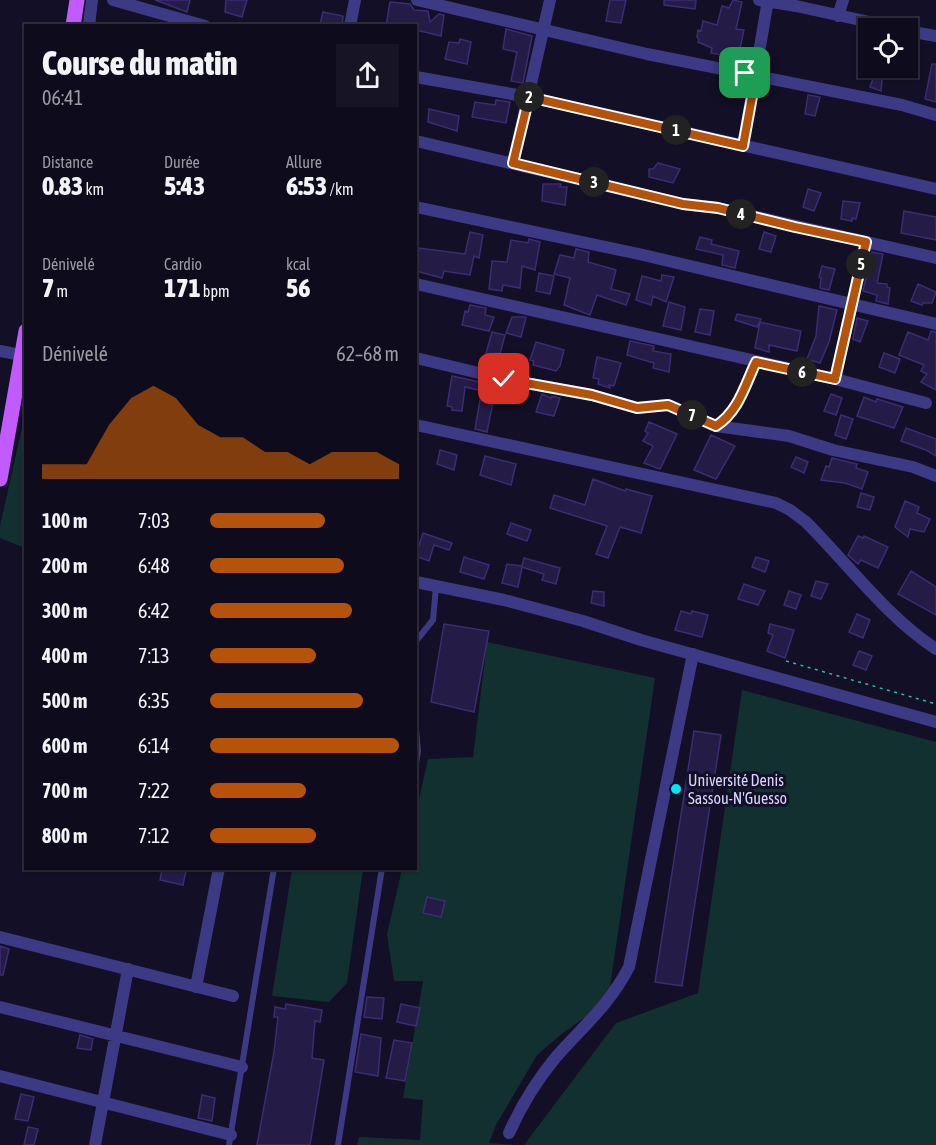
<!DOCTYPE html>
<html lang="fr">
<head>
<meta charset="utf-8">
<style>
  :root { --surface:#0e0b1c; --page:#171425; --text:#f1f3f6; --muted:#9b9ba3; --line:#2e2b3b; --accent:#b45309 }
  body { margin:0; font-family:"Asap Condensed",sans-serif; background:var(--page); color:var(--text); height:100vh; display:flex; flex-direction:column; font-size:22px; white-space:nowrap }
  * { box-sizing:border-box; margin:0 }
  p { font-size:20px; color:var(--muted) }
  .icon { flex:none; width:33px; height:33px; fill:none; stroke:currentColor; stroke-width:2; stroke-linecap:round; stroke-linejoin:round }
  .map { position:relative; flex:1; overflow:hidden }
  .drawer { position:absolute; left:24px; top:24px; width:393px; height:846px; display:flex; flex-direction:column; background:var(--surface); border-radius:0px; box-shadow:0 2px 4px #0004,0 0 0 2px var(--line) }
  .drawer>* { flex:none }
  .controls { position:absolute; left:858px; top:18px; display:grid; gap:12px }
  .controls a { display:grid; place-items:center; width:60px; height:60px; border-radius:0px; background:var(--surface); box-shadow:0 2px 4px #0004,0 0 0 2px var(--line); font-size:30px }
  .pin { position:absolute; display:grid; place-items:center; width:51px; height:51px; color:#fff; margin:-26px; border-radius:12px; box-shadow:0 3px 9px #0006 }
  .km { position:absolute; width:30px; height:30px; margin:-15px; border-radius:50%; background:#222; color:#fff; font-size:16px; line-height:30px; text-align:center }
  .round { display:grid; place-items:center; flex:none; width:63px; height:63px; border-radius:0px; background:var(--page) }
  .headline { display:flex; align-items:center; justify-content:space-between; height:102px; padding:0 18px }
  h1 { font-size:33px; font-weight:800; line-height:45px }
  .stats { display:grid; grid-template-columns:repeat(3,1fr); gap:9px; height:102px; padding:6px 18px }
  .stats div { display:grid; align-content:center }
  .stats b { font-size:26px; font-weight:800 }
  .stats small { font-size:16px; font-weight:400 }
  .stats p { font-size:16px }
  .chart { height:168px; padding:12px 18px }
  .chart p { display:flex; justify-content:space-between }
  .chart svg { width:100%; height:108px; margin-top:6px; fill:var(--accent); opacity:.7 }
  ul { padding:0 18px; list-style:none; font-size:20px }
  li { display:grid; grid-template-columns:96px 72px 1fr; align-items:center; height:45px }
  li i { height:15px; border-radius:8px; background:var(--accent) }
  .map>svg:first-child { display:block }
  .green { fill:#12302f }
  .building { fill:#241b47; stroke:#3b2d73; stroke-width:1.5 }
  .lines { fill:none; stroke-linecap:round; stroke-linejoin:round }
  .path { stroke:#2fb8b0; stroke-width:1.5; stroke-dasharray:3 4.5; stroke-linecap:butt }
  .service { stroke:#3d3a85; stroke-width:6 }
  .minor { stroke:#3d3a85; stroke-width:12 }
  .primary { stroke:#c25bff; stroke-width:15 }
  .route-casing { stroke:#fff; stroke-width:12 }
  .route { stroke:#b45309; stroke-width:8 }
  .poi-dot { fill:#00e5ff; stroke:#130f26; stroke-width:2 }
  .labels { text-anchor:middle; stroke-width:6; stroke-linejoin:round; paint-order:stroke }
  .poi-label { font-size:16px; fill:#d9d4ff; stroke:#130f26; text-anchor:start }
</style>
</head>
<body>
<div class="map">
<svg width="936" height="1145" viewBox="0 0 936 1145">
  <rect width="100%" height="100%" fill="#130f26"/>
  <!-- green -->
  <path class="green" d="M25 414 26 548H25L0 538V526Z
    M487 642 655 678 608 1001 563 1033 537 1055 496 1125 489 1143 517 1145H357L359 1137 420 1140 423 1100 403 1098 423 981H394L387 934 402 869 416 868V813L428 759 473 757Z
    M742 690 936 742V1145H524L616 1023 698 993Z
    M292 869H363L347 983 329 1002 272 996Z"/>
  <!-- building -->
  <path class="building" d="M155 0H190L187 12Z
    M226 0H247L242 17 225 12Z
    M610 0H626L621 23 606 21Z
    M664 0H696L695 9 664 5Z
    M733 0 742 2 736 29 744 30 738 58 711 53 712 48 698 42 699 40 697 37 698 30 701 31 703 21 717 25 722 6 729 8Z
    M390 2 410 4 414 10 428 11 430 22 439 14 444 15 441 36 416 30 417 26H386Z
    M323 12 343 16 342 26 320 24Z
    M506 29 532 36 523 83 511 81 517 52 503 49Z
    M460 39 471 42 467 64 445 59 449 42 459 43Z
    M932 64H936V102L925 99Z
    M877 68H883L881 91 870 87Z
    M808 95 820 97 815 116 805 114Z
    M496 100 510 102 506 123 472 117 475 102 495 105Z
    M429 109 459 116 457 131 428 122Z
    M658 163 680 169 673 183 649 177V169H653Z
    M543 184H561L560 187H567L565 205 542 201Z
    M808 189 821 193 814 211 803 207Z
    M843 201 860 203 856 219 852 218V221L841 219Z
    M904 211 936 217V240L901 233Z
    M470 232 483 235 479 258 474 256 470 275 444 271 442 278 416 271 419 248 465 254Z
    M764 232 776 236 771 252 759 249Z
    M700 237 712 240 711 244 739 251 735 268 722 265 723 255 696 249Z
    M529 239 540 242 535 270 522 266 520 288 503 285 502 291 489 289 492 261 507 262 511 240 528 243Z
    M576 249 589 252 588 262 616 270 611 289 630 294 626 305 597 295 590 315 564 305 570 278 554 274 560 255 574 258Z
    M872 252 883 254 877 283 887 284V287L890 288 888 304 876 301 877 295 863 291Z
    M822 266 835 269 829 290 820 288 821 278 819 277Z
    M539 273 554 276 550 294 536 291Z
    M662 275 674 277 666 302 653 296 651 305 636 300 642 276 661 281Z
    M918 284 936 292 932 303H923L922 305 911 301Z
    M669 302 685 307 681 330 663 326Z
    M470 305 486 308 485 315 494 317 489 331 462 325 465 311 468 312Z
    M819 306 837 310 829 342 820 363 807 359 816 336Z
    M700 309 714 311 710 335 695 332Z
    M737 314 761 319 757 327 735 320Z
    M512 317H526L521 337 506 333Z
    M857 318 868 321 860 342 853 339Z
    M760 322 801 331 797 351 769 345V352L755 348Z
    M931 331 936 332V390L921 382 927 374 921 371 924 365 899 355 908 332 928 340Z
    M492 332 505 335 500 354 496 353 494 359 485 357Z
    M630 341 654 346 653 351 671 354 669 372 653 368 654 363 627 355Z
    M536 342 564 350 560 366 556 371 533 365 534 361 530 360Z
    M884 353 900 359 895 373 879 367Z
    M597 357 621 363 614 386 609 385 610 388 598 384 599 379 593 378Z
    M452 376 480 382 478 390 465 387 462 411 452 410V407L447 406Z
    M542 394 551 398 552 396 560 398 554 416 536 412Z
    M831 394 842 398 836 415 824 411Z
    M864 397 876 402 877 399 903 407 894 428 857 416Z
    M480 400 493 402 487 432 475 429Z
    M841 415 853 419 846 439 835 435Z
    M649 422 677 434 660 469 644 463 653 446 643 441 648 433 645 431Z
    M906 428 936 439V456L926 450 901 441Z
    M711 435 735 446 716 479 694 470Z
    M440 450 457 455 454 470 437 464Z
    M485 456 516 464 511 485 480 475Z
    M796 457 808 462 804 473 791 467Z
    M832 458 857 464 856 468 868 472 862 489 845 483 821 480 826 466 829 467Z
    M593 479 625 491 626 489 652 496 641 533 620 527 608 558 596 554 607 526 550 508 554 495 585 505Z
    M861 493 874 497 870 510 857 507Z
    M905 501 919 507 917 513 930 519 924 532 910 529 908 537 895 527Z
    M511 523 531 530 527 541 507 534Z
    M423 533 452 543 449 550 434 545 429 561 416 556Z
    M858 536 863 538 864 536 888 547 878 568 861 560 858 564 848 555Z
    M464 557 489 565 484 579 460 572Z
    M756 557 769 561 765 572 752 567Z
    M524 558 560 568 556 584 542 580 544 574 522 567 518 587 502 583 507 564 522 566Z
    M911 571 936 587V615L898 594Z
    M816 581 828 584 821 599 811 596Z
    M744 584 765 591 758 605 738 599Z
    M593 591 604 592V606L591 603Z
    M789 591 801 595 796 609 784 605Z
    M681 611 691 614 692 611 708 615 702 637 675 630Z
    M857 614 870 620 863 638 849 632Z
    M444 624 489 631 474 712 431 702Z
    M770 624 794 630 785 658 767 651 773 635 768 633Z
    M859 651 872 656 866 670 853 665Z
    M694 731 721 735 682 986 655 982Z
    M166 868 186 871 183 885 160 880 162 870 166 871Z
    M427 897 445 901 441 917 423 913Z
    M0 946 9 949 3 975H0Z
    M367 997 384 998 382 1019 364 1017Z
    M286 1004 322 1010 320 1022 315 1021 312 1058 324 1060 310 1145H257L274 1052 278 1017H274L275 1007 285 1009Z
    M401 1004 420 1008 416 1026 397 1022Z
    M361 1034 381 1038 378 1076 355 1072Z
    M80 1035 93 1039 91 1050 77 1048Z
    M394 1040 412 1043 405 1081 386 1078Z
    M21 1094 34 1097 28 1121 15 1119Z
    M202 1095 215 1098 212 1121 198 1118Z
    M28 1127 38 1129 34 1145H24Z"/>
  <g class="lines">
    <!-- path -->
    <path class="path" d="M786 661 936 704"/>
    <!-- service -->
    <path class="service" d="M416 641 433 620 436 587
      M416 729 418 751 416 764
      M229 1145 274 868
      M338 1145 382 868"/>
    <!-- minor -->
    <path class="minor" d="M113 0 205 26
      M417 0 647 54 902 105 936 115
      M759 0 796 6 897 28
      M838 16 843 0
      M89 26 92 0
      M350 26 355 0
      M908 31 936 36
      M416 77 529 97 936 189
      M416 141 683 204 718 208 936 258
      M743 146 768 0
      M513 163 550 0
      M416 207 639 254 936 324
      M416 284 835 379 926 403
      M0 351 26 356
      M416 358 504 379 592 395 637 408 668 405 716 426 789 436 833 450 913 467 936 476
      M835 379 866 242
      M416 425 776 503 790 510 806 522C847 563 887 617 936 649
      M716 426C739 411 745 385 756 362
      M416 582 504 600 583 621 641 640 936 722
      M0 937 233 996
      M196 987 219 868
      M0 1007 242 1067
      M0 1076 231 1135
      M509 1133C521 1106 537 1080 556 1057 584 1025 608 1007 629 967L693 654
      M95 1145 128 969"/>
    <!-- primary -->
    <path class="primary" d="M73 26 77 0
      M0 479 26 331"/>
  </g>
  <g class="lines">
    <!-- route casing -->
    <g class="route-casing">
      <path id="route" d="M504 379 592 395 637 408 668 405 716 426C739 411 745 385 756 362L835 379 866 242 795 227 718 208 683 204 513 163 529 97 743 146 756 75 745 73"/>
    </g>
    <!-- route -->
    <use href="#route" class="route"/>
  </g>
  <!-- markers -->
  <circle class="poi-dot" cx="676" cy="789" r="6"/>
  <g class="labels">
    <!-- poi labels -->
    <g class="poi-label">
      <text x="688" y="786">Université Denis<tspan x="688" dy="18">Sassou-N'Guesso</tspan></text>
    </g>
  </g>
</svg>
<div class="controls">
<a><svg class="icon" aria-label="locate" viewBox="0 0 24 24"><circle cx="12" cy="12" r="6"/><path d="M12 2v4M12 18v4M2 12h4M18 12h4"/></svg></a>
</div>
<div class="pin" style="left:745px;top:73px;background:#1e9e55"><svg class="icon" aria-label="arrive" viewBox="0 0 24 24"><path d="M6 21V4h12l-3 4 3 4H6"/></svg></div>
<div class="pin" style="left:504px;top:379px;background:#d93025"><svg class="icon" aria-label="check" viewBox="0 0 24 24"><path d="M5 12l5 5 9-10"/></svg></div>
<b class="km" style="left:676px;top:130px">1</b>
<b class="km" style="left:529px;top:97px">2</b>
<b class="km" style="left:594px;top:182px">3</b>
<b class="km" style="left:741px;top:214px">4</b>
<b class="km" style="left:861px;top:264px">5</b>
<b class="km" style="left:802px;top:372px">6</b>
<b class="km" style="left:692px;top:415px">7</b>
<section class="drawer">
<div class="headline"><div><h1>Course du matin</h1><p>06:41</p></div><a class="round"><svg class="icon" aria-label="share" viewBox="0 0 24 24"><path d="M12 15V3M7 8l5-5 5 5M5 13v7h14v-7"/></svg></a></div>
<div class="stats">
<div><p>Distance</p><b>0.83<small> km</small></b></div>
<div><p>Durée</p><b>5:43</b></div>
<div><p>Allure</p><b>6:53<small> /km</small></b></div>
</div>
<div class="stats">
<div><p>Dénivelé</p><b>7<small> m</small></b></div>
<div><p>Cardio</p><b>171<small> bpm</small></b></div>
<div><p>kcal</p><b>56</b></div>
</div>
<div class="chart"><p><span>Dénivelé</span>62–68 m</p>
<svg viewBox="0 0 160 44" preserveAspectRatio="none"><path d="M0 44V38L10 38L20 38L30 22L40 11L50 6L60 11L70 22L80 27L90 27L100 33L110 33L120 38L130 33L140 33L150 33L160 38V44z"/></svg>
</div>
<ul>
<li><b>100 m</b>7:03<i style="width:61%"></i></li>
<li><b>200 m</b>6:48<i style="width:71%"></i></li>
<li><b>300 m</b>6:42<i style="width:75%"></i></li>
<li><b>400 m</b>7:13<i style="width:56%"></i></li>
<li><b>500 m</b>6:35<i style="width:81%"></i></li>
<li><b>600 m</b>6:14<i style="width:100%"></i></li>
<li><b>700 m</b>7:22<i style="width:51%"></i></li>
<li><b>800 m</b>7:12<i style="width:56%"></i></li>
</ul>
</section>
</div>
</body>
</html>
